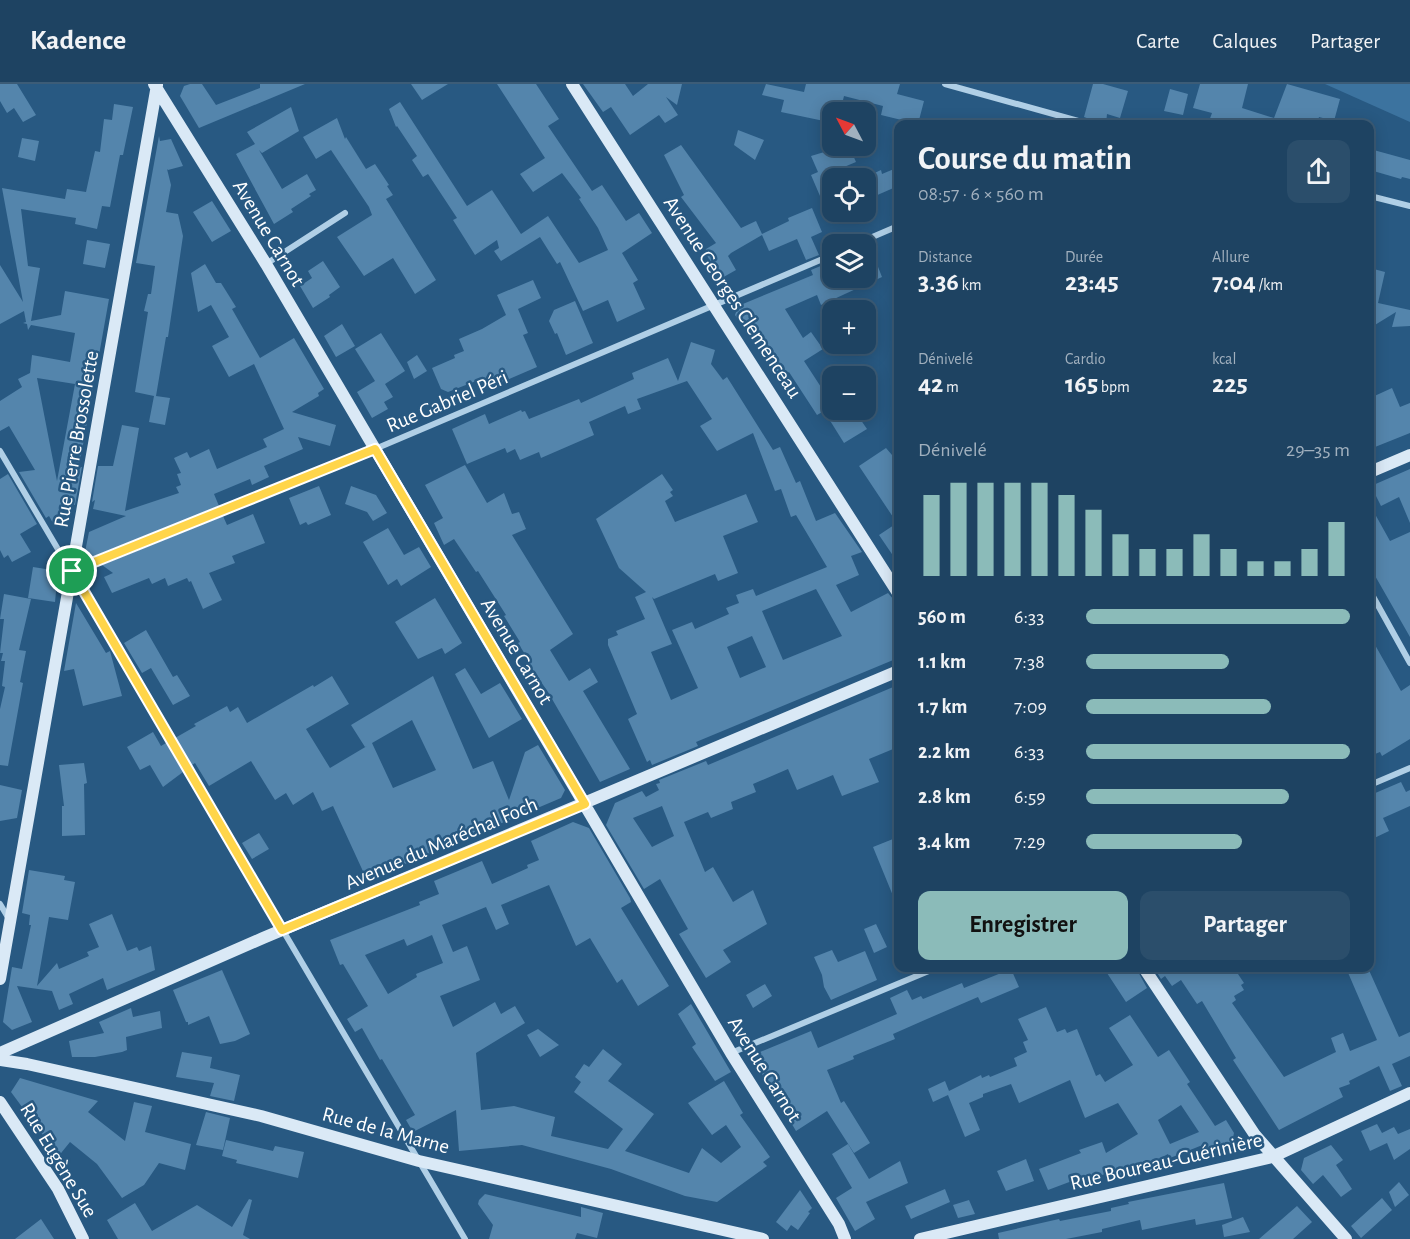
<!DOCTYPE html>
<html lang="fr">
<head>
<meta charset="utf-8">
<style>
  :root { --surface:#1e4362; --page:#2b4e6b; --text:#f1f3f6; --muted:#a1b0be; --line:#3c5c77; --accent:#8bbbb9 }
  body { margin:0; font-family:"Alegreya Sans",sans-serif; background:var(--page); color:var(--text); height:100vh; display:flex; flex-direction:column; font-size:22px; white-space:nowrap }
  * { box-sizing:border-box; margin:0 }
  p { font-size:20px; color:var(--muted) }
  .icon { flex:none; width:33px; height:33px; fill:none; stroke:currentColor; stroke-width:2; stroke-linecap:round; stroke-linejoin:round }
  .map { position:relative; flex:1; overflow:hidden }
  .panel { position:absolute; left:894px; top:36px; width:480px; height:852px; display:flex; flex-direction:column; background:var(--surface); border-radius:12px; box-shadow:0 3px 15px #0003,0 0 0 2px var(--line) }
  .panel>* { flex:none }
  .needle { width:39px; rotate:311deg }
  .buttons { position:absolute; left:822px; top:18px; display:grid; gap:12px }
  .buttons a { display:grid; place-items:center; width:54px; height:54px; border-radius:12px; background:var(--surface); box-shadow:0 3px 15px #0003,0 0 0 2px var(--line); font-size:30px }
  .pin { position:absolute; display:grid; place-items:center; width:51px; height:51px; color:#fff; margin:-26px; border:3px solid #fff; border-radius:50%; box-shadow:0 2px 6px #0007 }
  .round { display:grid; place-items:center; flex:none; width:63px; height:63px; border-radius:12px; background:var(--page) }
  .overview { display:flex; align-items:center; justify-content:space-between; height:102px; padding:0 24px }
  h1 { font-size:33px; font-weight:700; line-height:45px }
  .metrics { display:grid; grid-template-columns:repeat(3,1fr); gap:9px; height:102px; padding:6px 24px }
  .metrics div { display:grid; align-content:center }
  .metrics b { font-size:26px; font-weight:700 }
  .metrics small { font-size:16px; font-weight:400 }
  .metrics p { font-size:16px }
  .chart { height:168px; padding:12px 24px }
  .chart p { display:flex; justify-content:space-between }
  .chart svg { width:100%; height:108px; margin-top:6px; stroke:var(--accent); stroke-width:6 }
  .primary-button { display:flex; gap:12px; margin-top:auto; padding:12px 24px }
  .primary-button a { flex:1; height:69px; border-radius:12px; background:var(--accent); color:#111; font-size:24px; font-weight:700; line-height:69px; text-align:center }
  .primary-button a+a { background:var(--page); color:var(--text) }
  ul { padding:0 24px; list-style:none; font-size:20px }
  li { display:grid; grid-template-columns:96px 72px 1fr; align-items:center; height:45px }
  li i { height:15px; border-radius:8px; background:var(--accent) }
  header { display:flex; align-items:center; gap:36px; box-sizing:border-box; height:84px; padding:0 30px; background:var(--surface); border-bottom:2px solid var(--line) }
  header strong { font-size:28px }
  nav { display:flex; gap:33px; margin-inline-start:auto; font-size:21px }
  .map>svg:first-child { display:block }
  .green { fill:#3c739f }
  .building { fill:#5485ac; fill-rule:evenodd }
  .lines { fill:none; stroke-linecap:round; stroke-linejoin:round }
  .street { stroke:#b0cfe6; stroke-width:6 }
  .secondary { stroke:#dae9f6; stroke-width:12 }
  .route-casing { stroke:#fff; stroke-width:12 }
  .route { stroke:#ffd54a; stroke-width:8 }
  .labels { text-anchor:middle; stroke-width:5; stroke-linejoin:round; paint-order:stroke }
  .street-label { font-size:21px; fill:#fff; stroke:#285982 }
</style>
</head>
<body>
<header>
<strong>Kadence</strong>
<nav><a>Carte</a><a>Calques</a><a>Partager</a></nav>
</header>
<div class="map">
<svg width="1410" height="1155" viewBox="0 0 1410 1155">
  <rect width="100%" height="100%" fill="#285982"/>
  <!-- green -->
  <path class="green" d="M1325 0H1410V38Z"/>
  <!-- building -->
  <path class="building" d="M0 0H17L36 31 23 38 14 24 7 29 0 17Z
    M190 0H202L216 21 260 4V0H305L199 44 180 12 184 2Z
    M411 0H448L422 16Z
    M497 0H536L559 35 548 42 592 107 602 101 626 137 639 129 652 149 622 169 638 196 633 199 645 225 617 238 608 216 583 227 560 178 557 180 540 153 501 177 494 167 499 164 497 156 475 171 453 136 457 134 428 90 423 93 412 76 417 72 397 42 396 43 389 25 400 18 467 122 492 106 521 150 548 132 579 179 608 166 598 144 579 115 581 114 562 89 533 108 520 90 545 74Z
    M583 0H625L633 12 648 0H682L677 21 666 13 678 31 665 39 659 31 630 51 611 23 603 28Z
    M766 0 804 8 806 0H900L897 10 924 17 918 40 881 31 883 22 844 12 840 28 827 24 824 37 781 28 784 16 762 11Z
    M1093 0H1103L1128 7 1120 34 1107 30 1106 40H1094L1092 36 1084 33Z
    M1200 0H1248L1242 24 1274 34 1287 0 1340 15 1334 37 1319 33 1317 40H1208L1212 29 1193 24Z
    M1170 5 1188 10 1183 31 1164 27Z
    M114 20 133 23 123 71H120L110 123 102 122 97 145 75 140 76 134 21 125 28 182 40 184 31 237 61 231 65 207 109 215 79 383H82L75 421 72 420 71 430 53 439 49 432 46 434 19 388 35 386 9 342 0 347V317L22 303 18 295 30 289 32 271 70 278 75 249 31 241 28 246 27 240 23 239 26 238 24 227 0 240V181L23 218 2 104 65 115 67 105 86 108 95 67 100 68 104 35 112 36ZM37 294 75 300 57 397Z
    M291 23 299 47 262 69 259 66 282 105 307 90 316 106 309 110 311 112 291 125 293 128 274 140 236 70 255 60 247 48Z
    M337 34 345 55 346 53 366 85 375 80 389 101 387 102 393 111 386 115 436 196 415 210 393 174 364 192 337 153 372 131 369 123 331 66 316 75 303 53Z
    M738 46 764 56 755 76 734 61Z
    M159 52 160 57 171 55 183 82 168 86 167 85 171 101 166 128 178 130 183 152 168 253H166L156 312 170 314 165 341 149 338 154 312 135 308 148 228 144 227 148 210H151L155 182 136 179Z
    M22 54 39 57 35 77 18 73Z
    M681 61 741 144 756 137 762 150 789 137 788 134 812 124 822 148 811 153 819 171 806 176 797 155 769 167 762 151 731 169 728 172 736 186 720 195 705 168 706 165 716 159 681 113 684 111 664 71Z
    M831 62H849L856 78 832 88V140L811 91 818 88 811 72 831 66Z
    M1370 65 1410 76V95L1402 93 1401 95 1370 86Z
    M894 85 898 102 866 116V93L881 86 882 90Z
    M212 117 231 147 212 158 193 128Z
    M87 156 110 160 105 184 83 180Z
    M869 160 882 193 821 221 817 211 785 225 803 254 811 248 823 265 804 277 832 320 826 326H854L867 345 844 359 824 327 817 331 789 288 778 295 735 231 738 222 813 191 811 186 823 181 825 185 832 182V194H866V162Z
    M323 177 340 203 329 211 330 213 313 224 300 202 312 194 308 187Z
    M205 180 216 199H221L236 223 232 225 260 274 294 254 324 305 318 309 319 312 292 328 336 341 330 362 298 353 303 365 264 382 269 393 252 401 250 395 214 410 219 422 92 473 85 468 89 448 126 432 93 425 95 416 92 418 98 382H113L122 341 139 344 125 427 179 409 176 403 181 401 177 390 181 389 174 374 187 368 190 374 209 365 217 385 267 363 263 355 284 345 254 280 229 293 212 262 229 253 211 221 198 228 191 189Z
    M1370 184 1385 188 1378 219 1410 226V242L1392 243 1396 228 1370 244Z
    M533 196 541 214 518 225 528 249 523 251 537 283 481 307 476 297 448 308 441 305 432 284 455 274 454 271 464 267 459 255 482 245 506 231 497 211Z
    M575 217 593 259 566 271 557 249 555 250 549 237 554 226Z
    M342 240 355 262 336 273 324 252Z
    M381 249 405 287 385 300 393 313 384 318 388 325 372 334 357 308 375 297 355 265Z
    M691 258 715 266 711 280 723 296 727 293 773 366 780 363 796 399 800 397 816 437 835 429 862 468 851 472 859 491 836 501 851 528 888 509 894 516 898 517V574L696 658 698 662 652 681 650 676 647 678 628 635 637 630 608 561V555L618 551 616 547 645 535 635 513 646 508 619 484 596 435 662 390 673 406 670 408 673 412 665 417 675 438 746 410 758 438 723 452 738 489 718 497 715 490 654 515 652 513 672 560 651 568 671 616 698 604 672 546 692 538 695 545 729 530 726 524 739 519 736 511 753 505 756 512 827 483 796 431 791 433 781 405 775 407 753 349 717 367 700 342 712 335 687 297 637 315 641 325 628 330 625 322 589 338 594 351 541 374 539 368 520 376 515 365 507 369 505 364 467 380 452 345 485 330 489 340 521 326 522 328 525 327 529 335 579 315 581 319 634 295 632 289 668 274 678 297ZM816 505 842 552 783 576 762 527ZM752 552 766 583 740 594 727 563Z
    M417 271 427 287 414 295 407 278Z
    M1392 304 1400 323 1410 319V349L1370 365V314Z
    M886 364 898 378V479L879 451 897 439 859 382Z
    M465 381 487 419 504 409 512 430 519 428 526 445 512 451 573 550 550 566 569 597 590 584 598 598 583 607 630 685 600 698 548 608 526 576 528 575 518 559 520 558 504 532 506 531 478 487 476 488 454 455 444 461 434 439 443 434 425 401Z
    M1410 385V439L1399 413 1381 422 1371 402Z
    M8 390 37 440 20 450 31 468 12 478 8 471 4 474 0 466V395Z
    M319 402 331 431 308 441 306 438 300 441 289 414Z
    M351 402 376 411 387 429 373 437 367 428 345 420Z
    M1370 421 1390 457 1410 448V553L1370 483Z
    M253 430 265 459 232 472 235 479 209 489 222 516 203 525 191 497 189 498 187 494 168 502 165 494 152 500 149 494 112 509 104 493 113 489 102 481 223 432 227 441Z
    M388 444 404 471 419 463 431 483 401 502 397 495 388 501 363 458Z
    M33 483 58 487 55 518 28 514Z
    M4 510 31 515 19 566 26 567 20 598 23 599 8 682 0 681V625L5 603 2 602 5 577H1L3 569H0L4 535H0Z
    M435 514 462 559 445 570 442 564 418 575 395 538Z
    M76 519 106 569 110 567 122 612 83 622 74 585 64 587Z
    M146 546 173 593 177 591 190 612 173 621 151 584 142 589 124 559Z
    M1370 552 1401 607 1410 601V655L1382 672 1380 668 1370 672Z
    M465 584 481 610 500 599 522 635 489 654 455 590Z
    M332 592 349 620 306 645 330 684 367 662 365 663 351 641 433 592 473 685 493 677 509 716 525 668 538 661 565 706 561 714 367 796 333 722 322 727 313 708 293 721 286 709 275 716 251 677 209 702 195 679 192 681 175 654 196 642 194 640 227 622 230 628 238 623 247 639 313 601 314 603ZM412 636 436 686 393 704 372 659Z
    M898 601V639L893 642 898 654V663L869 675 879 698 842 712 833 691 797 706 788 685 753 700 756 708 731 718 733 725 711 734 708 728 684 738 705 788 713 783 733 818 753 806 767 840 723 866 731 878 706 894 679 850 688 845 660 795 644 805 606 741 615 719 642 707 646 713 659 706 656 700 660 699 659 696 706 677 708 681ZM662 722 674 752 652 763 633 734Z
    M153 648 161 662 166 659 183 688 163 703 150 681 140 686 127 663Z
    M84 679 87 699 84 700 85 751 62 752V722H64L59 681Z
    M1401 698 1406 708 1410 706V722L1383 734 1389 747 1370 756V706L1373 710Z
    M0 701 22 706 17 734 0 737Z
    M573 738 589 744 630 814 631 818 621 824 669 902 638 922 622 895 617 899 590 854 576 862 549 801 501 821 509 840 496 846 486 823 442 841 453 868 467 862 480 896 440 912 453 943 495 918 501 930 515 922 525 939 476 969 481 1026 514 1022 555 1033 551 1052 608 1065 623 1045 574 1008 581 998 575 993 584 980 589 983 603 965 622 980 608 997 654 1030 625 1067 689 1089 702 1064 721 1079 741 1063 726 1041 712 1051 688 1019 724 997 743 1029 740 1031 770 1073 763 1078 767 1082 717 1118 685 1112 611 1085 522 1061 459 1067 456 1026 413 1048 406 1036 415 1031 392 992 382 975 380 976 362 944 355 948 347 935 368 922 343 880 340 881 330 856 420 821 419 818 439 810 434 797 482 777 492 800 528 784 527 781 539 776 531 757ZM432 851 443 879 416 890 417 893 388 910 365 871 404 855 407 862Z
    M259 749 269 765 252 775 242 759Z
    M898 753V824L873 763Z
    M29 786 65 792 64 796 75 798 68 836 49 833 37 902 57 879 59 885 89 872 87 868 99 863 89 840 112 830 127 867 137 863 139 867 151 862 155 886 107 906 103 894 69 910 73 920 59 926 52 907 17 902 32 938 12 946 3 938 12 883 22 885 31 841H29L30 831 22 829Z
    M876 840 887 863 874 869 864 845Z
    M832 866 838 878 865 867 877 896 831 916 824 903 822 891 814 873Z
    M1115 884H1136L1147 904 1126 918 1107 889Z
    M1154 884H1234L1244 899 1241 901 1244 906 1234 912 1236 916 1232 919 1284 993 1336 968 1331 954 1343 949 1350 967 1377 956 1346 884H1368L1399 953 1410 948V972L1392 980 1402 1002 1390 1007 1379 982 1349 997 1350 1000 1339 1004 1343 1013 1279 1046 1233 976 1236 974 1202 917 1197 920 1181 896 1172 902 1165 892 1161 895Z
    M1011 885 1019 903 981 919 978 913 927 935 893 950 895 955 853 972 854 975 827 986 841 1019 844 1017 870 1059 854 1069 827 1027 796 1047 755 978 760 968 811 947 818 964 897 930 890 914 907 906 912 916 921 912 923 915 962 899 964 904Z
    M222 886 250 950 235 957 220 960 209 932 188 941V938H186L173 906Z
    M765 900 772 912 753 924 746 911Z
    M691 920 731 988 715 997 692 963 696 960 678 930Z
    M1046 923 1057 948 1065 945 1067 949 1077 945 1096 992 1100 990 1105 998 1133 981 1109 944 1130 931 1158 973 1169 966 1190 998 1187 1000 1215 1042 1226 1036 1234 1049 1229 1071 1200 1062 1170 1074 1168 1070 1119 1096 1114 1087 1090 1095 1088 1091 1048 1106 1039 1085 1081 1069 1079 1066 1102 1058 1106 1069 1138 1050 1118 1019 1085 1034 1070 996 1019 1019 1011 1000 983 1010V1013L969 1019 980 1046 965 1053 948 1011 933 1018 928 1005 945 997 949 1007 981 991 982 994 989 991 990 993 1017 982 1014 974 1027 968 1023 958 1028 956 1018 935ZM1181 1021 1199 1048 1170 1060 1158 1036Z
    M131 924 133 933 160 927 162 944 126 953 127 966 122 968 95 973H72L69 957 104 949 99 938Z
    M538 945 559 961 540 973 527 951Z
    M182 968 212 973 210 984 240 991 234 1017 210 1012 214 999 176 993Z
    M20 994 98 1017 88 1028 125 1057 134 1018 152 1022 145 1048 191 1060 185 1086 159 1079 144 1101 122 1114 97 1080 70 1058 53 1079 40 1059 45 1054 11 1008Z
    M206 1028 230 1034 223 1066 196 1061Z
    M1377 1040 1382 1049 1394 1043 1398 1050 1410 1045V1065L1394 1076 1387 1059 1370 1067 1361 1047Z
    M226 1056 273 1067 275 1062 304 1068 298 1094 236 1079 237 1076 222 1072Z
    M848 1060 869 1095 900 1077 908 1099 866 1118 875 1135 855 1147 836 1114 852 1104 832 1070Z
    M1331 1061 1343 1076 1336 1081 1352 1105 1341 1113 1323 1091 1313 1100 1301 1086 1304 1074Z
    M1026 1075 1034 1097 1006 1107 997 1087Z
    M1399 1098 1409 1111 1395 1123 1389 1108Z
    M1224 1099 1232 1134 1196 1141 1195 1135 1142 1146 1140 1136 1102 1145V1148L1066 1155H999L998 1149 1059 1135 1060 1137 1111 1127V1124L1129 1120 1128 1118Z
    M945 1105 950 1118 911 1135 905 1122Z
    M800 1106 812 1124 808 1128 810 1129 798 1146 791 1141 787 1147 776 1138Z
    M485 1110 581 1133V1123L603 1129 597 1154 577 1149 575 1155H489L493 1141 478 1120 479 1116Z
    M1382 1114 1392 1126 1361 1154 1351 1142Z
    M249 1115 252 1116 243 1151 250 1155H118L107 1136 135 1119 152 1147 197 1121 232 1143Z
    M969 1116 975 1130 958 1134 953 1121Z
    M1297 1122 1312 1138 1293 1155H1259Z
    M1243 1133 1250 1148 1224 1153 1222 1141Z
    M41 1135 54 1155H15Z"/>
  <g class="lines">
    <!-- street -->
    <path class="street" d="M945 0 1089 40
      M1370 112 1410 122
      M856 160 898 142
      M266 180 345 129
      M0 367 465 1155
      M72 487 375 365 832 171
      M1370 507 1410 579
      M1370 701 1410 684
      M0 820 9 835
      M731 969 936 884"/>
    <!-- secondary -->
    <path class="secondary" d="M154 0 266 180 731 969 839 1140 845 1155
      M572 0 898 509
      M1370 388 1410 371
      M1144 884 1255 1051 1346 1155
      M0 895 157 1
      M0 969 263 854 898 587
      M0 976 27 980 261 1032 419 1077 763 1155
      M0 1018 58 1105 83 1155
      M920 1155 1272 1073 1410 1009"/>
  </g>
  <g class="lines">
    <!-- route casing -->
    <g class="route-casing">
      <path id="route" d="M375 365 585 720 282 846 72 487Z"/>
    </g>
    <!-- route -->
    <use href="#route" class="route"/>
  </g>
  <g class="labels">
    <!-- street labels -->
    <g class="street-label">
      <text transform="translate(269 149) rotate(59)" y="7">Avenue Carnot</text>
      <text transform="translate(733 213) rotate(57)" y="7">Avenue Georges Clemenceau</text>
      <text transform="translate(447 317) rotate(-23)" y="7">Rue Gabriel Péri</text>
      <text transform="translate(76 355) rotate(-80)" y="7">Rue Pierre Brossolette</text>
      <text transform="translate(517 567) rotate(59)" y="7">Avenue Carnot</text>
      <text transform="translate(441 759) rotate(-23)" y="7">Avenue du Maréchal Foch</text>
      <text transform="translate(765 985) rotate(58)" y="7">Avenue Carnot</text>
      <text transform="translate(386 1046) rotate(15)" y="7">Rue de la Marne</text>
      <text transform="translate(59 1076) rotate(59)" y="7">Rue Eugène Sue</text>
      <text transform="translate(1166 1077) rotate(-13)" y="7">Rue Boureau-Guérinière</text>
    </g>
  </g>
</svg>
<div class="buttons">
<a><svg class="needle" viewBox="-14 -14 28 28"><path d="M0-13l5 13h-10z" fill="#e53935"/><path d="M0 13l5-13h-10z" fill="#a1b0be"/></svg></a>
<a><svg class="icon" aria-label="locate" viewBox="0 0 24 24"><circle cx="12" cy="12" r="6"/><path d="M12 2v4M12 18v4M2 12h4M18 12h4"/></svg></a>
<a><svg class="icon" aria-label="layers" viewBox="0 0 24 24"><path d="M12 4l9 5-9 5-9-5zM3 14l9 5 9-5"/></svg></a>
<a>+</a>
<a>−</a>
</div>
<div class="pin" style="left:72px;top:487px;background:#1e9e55"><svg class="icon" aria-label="arrive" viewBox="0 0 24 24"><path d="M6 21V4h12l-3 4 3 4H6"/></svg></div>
<section class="panel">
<div class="overview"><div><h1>Course du matin</h1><p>08:57 · 6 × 560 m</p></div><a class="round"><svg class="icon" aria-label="share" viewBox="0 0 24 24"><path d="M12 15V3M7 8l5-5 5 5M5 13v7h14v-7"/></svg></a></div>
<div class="metrics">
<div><p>Distance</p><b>3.36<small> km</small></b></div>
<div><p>Durée</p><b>23:45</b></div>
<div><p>Allure</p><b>7:04<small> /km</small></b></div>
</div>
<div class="metrics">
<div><p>Dénivelé</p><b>42<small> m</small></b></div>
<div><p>Cardio</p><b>165<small> bpm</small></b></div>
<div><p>kcal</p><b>225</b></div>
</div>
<div class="chart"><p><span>Dénivelé</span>29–35 m</p>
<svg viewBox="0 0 160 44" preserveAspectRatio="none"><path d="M5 44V11M15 44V6M25 44V6M35 44V6M45 44V6M55 44V11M65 44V17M75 44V27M85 44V33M95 44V33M105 44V27M115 44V33M125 44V38M135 44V38M145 44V33M155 44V22"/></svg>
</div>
<ul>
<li><b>560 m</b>6:33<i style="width:100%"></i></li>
<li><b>1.1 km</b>7:38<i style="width:54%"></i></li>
<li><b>1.7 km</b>7:09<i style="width:70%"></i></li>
<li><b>2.2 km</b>6:33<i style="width:100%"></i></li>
<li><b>2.8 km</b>6:59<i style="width:77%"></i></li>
<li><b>3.4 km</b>7:29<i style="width:59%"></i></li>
</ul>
<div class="primary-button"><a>Enregistrer</a><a>Partager</a></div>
</section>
</div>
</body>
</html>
